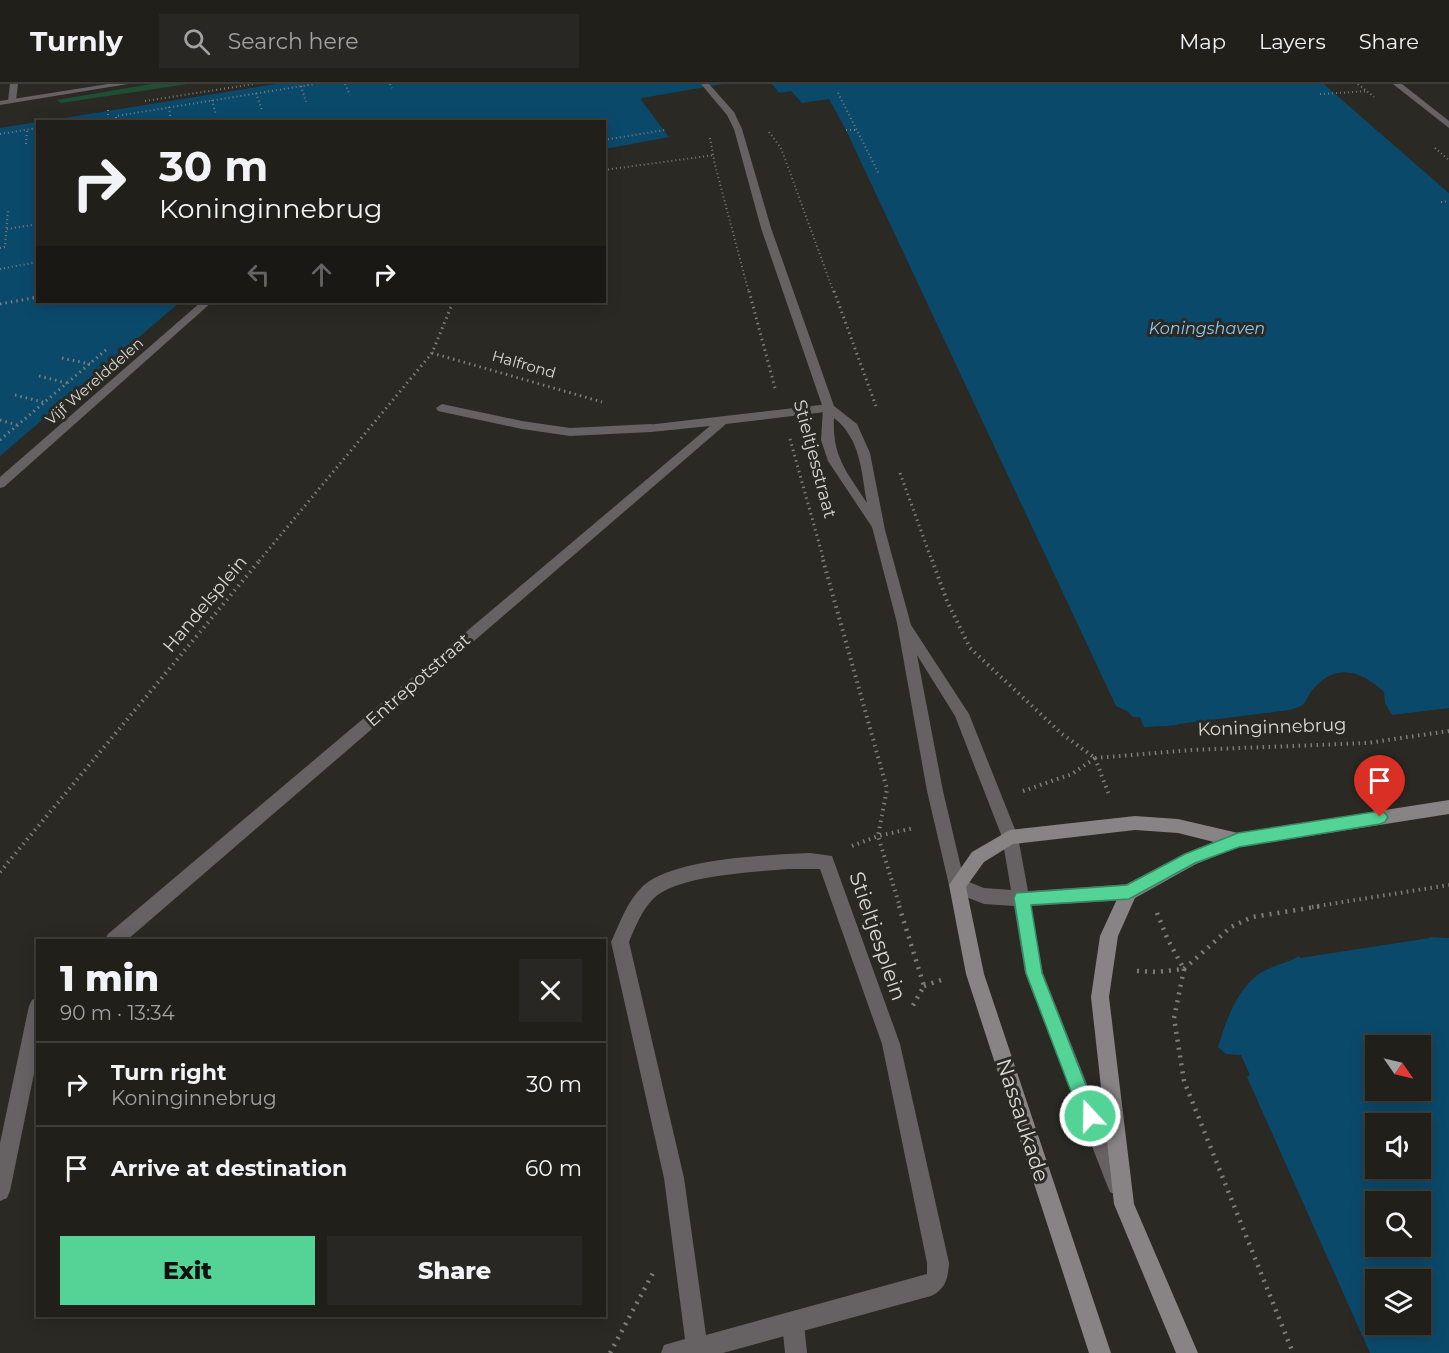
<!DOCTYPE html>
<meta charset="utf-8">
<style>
body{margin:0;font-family:Montserrat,sans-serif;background:#282723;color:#f1f3f6;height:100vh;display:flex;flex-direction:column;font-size:22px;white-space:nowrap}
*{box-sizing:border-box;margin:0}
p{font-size:20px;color:#a2a2a2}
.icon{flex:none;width:33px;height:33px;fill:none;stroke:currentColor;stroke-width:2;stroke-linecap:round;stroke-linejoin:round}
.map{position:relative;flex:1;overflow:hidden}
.sheet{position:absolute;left:36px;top:855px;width:570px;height:378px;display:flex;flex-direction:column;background:#201f1a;border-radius:0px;box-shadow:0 3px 15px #0003,0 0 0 2px #3d3d39}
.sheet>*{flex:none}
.hud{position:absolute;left:36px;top:36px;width:570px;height:183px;border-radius:0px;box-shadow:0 3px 15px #0003,0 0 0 2px #3d3d39;background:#201f1a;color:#f1f3f6;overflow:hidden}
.needle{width:39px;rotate:124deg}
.controls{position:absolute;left:1365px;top:951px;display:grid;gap:12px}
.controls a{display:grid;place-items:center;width:66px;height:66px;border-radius:0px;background:#201f1a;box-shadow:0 3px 15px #0003,0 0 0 2px #3d3d39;font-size:30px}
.pin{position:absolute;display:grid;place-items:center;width:51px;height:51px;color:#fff;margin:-62px -26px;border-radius:50% 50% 50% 0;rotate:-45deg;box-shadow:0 0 6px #0007}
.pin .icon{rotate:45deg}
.me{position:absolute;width:66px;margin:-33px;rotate:339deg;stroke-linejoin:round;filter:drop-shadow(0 0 4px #0008)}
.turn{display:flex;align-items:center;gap:21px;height:126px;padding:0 24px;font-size:27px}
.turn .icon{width:78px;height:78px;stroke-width:2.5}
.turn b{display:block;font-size:42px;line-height:51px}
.lanes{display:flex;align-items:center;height:57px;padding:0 24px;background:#0003;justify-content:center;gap:30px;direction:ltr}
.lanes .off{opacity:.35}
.round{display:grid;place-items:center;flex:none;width:63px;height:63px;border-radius:0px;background:#282723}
.headline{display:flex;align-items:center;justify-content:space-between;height:102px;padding:0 24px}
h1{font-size:36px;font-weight:800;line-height:45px}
.primary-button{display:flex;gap:12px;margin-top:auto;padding:12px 24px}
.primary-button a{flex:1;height:69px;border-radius:0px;background:#53d396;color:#111;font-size:24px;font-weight:800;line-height:69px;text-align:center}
.primary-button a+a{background:#282723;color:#f1f3f6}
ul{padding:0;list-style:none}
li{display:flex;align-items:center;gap:18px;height:84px;padding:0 24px;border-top:2px solid #3d3d39}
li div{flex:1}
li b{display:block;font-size:22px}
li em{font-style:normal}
header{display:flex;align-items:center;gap:36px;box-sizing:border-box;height:84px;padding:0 30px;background:#201f1a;border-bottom:2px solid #3d3d39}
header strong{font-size:28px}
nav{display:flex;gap:33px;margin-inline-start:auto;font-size:21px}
.search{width:420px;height:54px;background:#282723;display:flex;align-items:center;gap:15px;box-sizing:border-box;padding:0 21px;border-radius:0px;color:#a2a2a2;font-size:22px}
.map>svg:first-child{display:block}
</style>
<header>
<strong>Turnly</strong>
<div class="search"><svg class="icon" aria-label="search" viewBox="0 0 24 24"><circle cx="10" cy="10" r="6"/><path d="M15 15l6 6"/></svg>Search here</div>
<nav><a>Map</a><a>Layers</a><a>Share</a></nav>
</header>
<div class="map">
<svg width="1449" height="1269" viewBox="0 0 1449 1269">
<rect width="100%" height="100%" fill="#2a2923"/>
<polygon fill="#1e4f35" points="151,0 188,0 61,19 57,16"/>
<g fill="#0b496b" fill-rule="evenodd">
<polygon points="276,0 723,0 642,14 641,16 669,53 605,65 604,38 39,38"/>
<path d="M772,0h552l125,109v604l-60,-87 -4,-7 -1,-11c-21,-20 -46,-30 -69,-5 -12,12 -4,18 -26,23l138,227 22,1v415h-79l-123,-276 3,-2 -9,-20 -15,-1 -8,-7c8,-26 19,-60 44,-75 11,-7 28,-9 38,-17l-119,-230 -37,2 -4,-10h-7l-6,-6 -11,-5 -270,-576 -17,-31 -27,4 -11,-12 -12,2zM1376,962h44v44h-44zM1376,1040h44v44h-44zM1376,1118h44v44h-44zM1376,1196h44v44h-44z"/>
<polygon points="37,38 38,218 180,218 0,372 0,44"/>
</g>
<g fill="#2a2923">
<polygon points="1324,0 1329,0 1449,105 1449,109"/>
<polygon points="1449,624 1449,714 1392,631"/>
<polygon points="1289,626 1430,854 1300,874 1178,640"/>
</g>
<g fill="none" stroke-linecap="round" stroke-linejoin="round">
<g stroke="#7e7d78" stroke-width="2" stroke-dasharray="1 3" stroke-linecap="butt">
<polyline points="345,0 350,11"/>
<polyline points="390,0 392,4"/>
<polyline points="1358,0 1374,13"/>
<polyline points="301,2 306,18"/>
<polyline points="256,9 262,26"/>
<polyline points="838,9 879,90"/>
<polyline points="1320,10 1367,7"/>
<polyline points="212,16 216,31"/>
<polyline points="145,17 254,0"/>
<polyline points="169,23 171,38"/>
<polyline points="108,26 108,38"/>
<polyline points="80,38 97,35 97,38"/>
<polyline points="116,38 116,32 315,0"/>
<polyline points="846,46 857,46"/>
<polyline points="769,48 781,64 834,209"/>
<polyline points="0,50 38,44"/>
<polyline points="710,54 715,81 749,209"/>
<polyline points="604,56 665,46"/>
<polyline points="26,60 27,46"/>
<polyline points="1435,64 1449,76"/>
<polyline points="604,86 715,71"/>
<polyline points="1441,118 1449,117"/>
<polyline points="7,145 38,140"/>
<polyline points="0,164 5,163 8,126"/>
<polyline points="0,185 38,178"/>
</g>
<g stroke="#7e7d78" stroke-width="3" stroke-dasharray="1.5 4" stroke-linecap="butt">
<polyline points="749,207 775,304"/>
<polyline points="834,207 877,325"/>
<polyline points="453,218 432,269 602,318"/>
<polyline points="0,220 38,213"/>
<polyline points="62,274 90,280"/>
<polyline points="39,292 67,299"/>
<polyline points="15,311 43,318"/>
<polyline points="0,336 17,341"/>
<polyline points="790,355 824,477"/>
<polyline points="0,356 107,265"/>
<polyline points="900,389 932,477"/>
<polyline points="259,477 432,269"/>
</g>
<g stroke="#7e7d78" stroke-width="4" stroke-dasharray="1.5 4.5" stroke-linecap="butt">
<polyline points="823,476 887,705 878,752 900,823"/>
<polyline points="932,476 947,517 970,564 1062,650 1095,674"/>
<polyline points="1095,674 1191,666 1367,659 1449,647"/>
<polyline points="1095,674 1109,711"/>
<polyline points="1023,707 1072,690 1095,674"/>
<polyline points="852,762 878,752 914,744"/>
<polyline points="0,788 260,476"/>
<polyline points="1312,823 1449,801"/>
</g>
<g stroke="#7e7d78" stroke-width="4.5" stroke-dasharray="2 6" stroke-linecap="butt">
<polyline points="899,822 924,902 912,923"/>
<polyline points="1157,829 1168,856 1184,885"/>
<polyline points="1184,885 1174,934 1184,997 1293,1269"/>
<polyline points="1184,885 1231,843 1252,833 1322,822"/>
<polyline points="1137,887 1156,888 1184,885"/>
<polyline points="924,902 944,895"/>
<polyline points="610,1269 653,1189"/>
</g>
<g fill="#666263" fill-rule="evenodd">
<polygon points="442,320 522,337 570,344 651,340 657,344 651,348 570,352 522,345 438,327 436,324"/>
<polygon points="793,1228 801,1231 804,1239 807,1269 785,1269 782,1239 785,1231"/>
</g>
<g fill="#666263" fill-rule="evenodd">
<polygon points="10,0 18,0 16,17 12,19 8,17"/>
<polygon points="201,218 212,218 4,403 0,404 0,393"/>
</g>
<g fill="#666263" fill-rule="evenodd">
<polygon points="108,0 128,0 0,21 0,17"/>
<polygon points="1393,0 1402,0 1449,37 1449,44"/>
<polygon points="829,320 833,321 833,327 726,340 127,856 105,856 108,850 710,342 651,348 647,347 647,341"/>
<path d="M810,769l22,3 68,188 49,219c-1,15 -3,26 -18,33l-208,57h-62l3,-8 21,-6 -21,-161 -53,-236c9,-19 16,-41 32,-56 31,-28 125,-31 167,-33zM788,785h32l62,175 45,219v11l-221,61 -22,-157 -55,-236c6,-15 13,-32 25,-44 24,-23 101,-26 134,-29z"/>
<polygon points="38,913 38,970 10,1107 7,1114 0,1117 0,1059 29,922 32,916"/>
</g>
<path fill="#666263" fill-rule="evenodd" d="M701,0h8l25,28 8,17 29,99 63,178 23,18 13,29 15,77 26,95 58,89 49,123 10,54 101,-7 6,2 2,6 -2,6 -6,2 -98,6 12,67 84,212 -3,7 -7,3 -7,-3 -3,-7 -82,-212 -11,-67 -30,-2 -33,-13 -2,-6 -22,-94 -30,-168 -25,-96 -44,-66 -7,-21 2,-32 -62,-180 -27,-99 -7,-14zM834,334c27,21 27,53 33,85 -20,-31 -35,-46 -33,-85zM917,571l38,61 47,121 9,53 -27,-2 -20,-8 -21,-89z"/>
<polygon fill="#888384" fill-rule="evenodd" points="1449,716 1449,730 1239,763 1196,780 1135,814 1118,852 1109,913 1134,1120 1198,1269 1176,1269 1114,1120 1091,913 1100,852 1123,802 1184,770 1214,758 1178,749 1135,746 1013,760 984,778 966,803 984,890 1111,1269 1089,1269 966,890 949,801 972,768 1010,746 1135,732 1178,735 1238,749"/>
</g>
<polygon fill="#53d396" stroke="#368962" stroke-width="1.5" points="1380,727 1385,729 1388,733 1385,738 1380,740 1239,763 1195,779 1129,815 1031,821 1042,889 1098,1032 1096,1039 1090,1041 1083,1039 1026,889 1014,814 1016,809 1127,801 1185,770 1238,749"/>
<g text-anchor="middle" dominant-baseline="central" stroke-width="6" stroke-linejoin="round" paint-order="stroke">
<g font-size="15" fill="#d9d9d5" stroke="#2a2923">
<text transform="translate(524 280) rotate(16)">Halfrond</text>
<text transform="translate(94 297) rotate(-41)">Vijf Werelddelen</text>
</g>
<g font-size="16" font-style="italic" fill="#8bcbf5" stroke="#2a2923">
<text x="1207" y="244">Koningshaven</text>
</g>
<g font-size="18" fill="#d9d9d5" stroke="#2a2923">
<text transform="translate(815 375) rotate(75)">Stieltjesstraat</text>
<text transform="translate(205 520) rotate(-50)">Handelsplein</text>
<text transform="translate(418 596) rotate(-41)">Entrepotstraat</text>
<text transform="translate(1272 643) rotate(-2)">Koninginnebrug</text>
</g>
<g font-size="21" fill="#d9d9d5" stroke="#2a2923">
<text transform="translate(878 852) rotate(71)">Stieltjesplein</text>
<text transform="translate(1023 1036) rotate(72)">Nassaukade</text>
</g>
</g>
</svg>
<div class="controls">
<a><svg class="needle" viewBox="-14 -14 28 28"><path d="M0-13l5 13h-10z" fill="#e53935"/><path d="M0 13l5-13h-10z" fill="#a2a2a2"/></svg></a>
<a><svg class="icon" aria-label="sound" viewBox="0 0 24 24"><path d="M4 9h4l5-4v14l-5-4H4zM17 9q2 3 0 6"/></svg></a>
<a><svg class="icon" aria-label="search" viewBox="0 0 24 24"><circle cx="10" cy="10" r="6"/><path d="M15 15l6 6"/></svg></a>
<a><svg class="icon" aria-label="layers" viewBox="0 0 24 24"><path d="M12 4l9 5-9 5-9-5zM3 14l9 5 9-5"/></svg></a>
</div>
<div class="pin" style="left:1380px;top:733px;background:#d93025"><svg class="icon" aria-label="arrive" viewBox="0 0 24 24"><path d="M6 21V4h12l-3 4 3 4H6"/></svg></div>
<svg class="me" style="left:1090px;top:1032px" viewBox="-20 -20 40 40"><circle r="17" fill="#53d396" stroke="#fff" stroke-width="3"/><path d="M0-11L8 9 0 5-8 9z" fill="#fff"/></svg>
<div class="hud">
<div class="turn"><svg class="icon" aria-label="right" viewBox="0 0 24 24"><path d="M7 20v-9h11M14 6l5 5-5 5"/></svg><div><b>30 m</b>Koninginnebrug</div></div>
<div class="lanes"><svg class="icon off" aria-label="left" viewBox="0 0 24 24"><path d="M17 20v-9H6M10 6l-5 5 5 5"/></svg><svg class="icon off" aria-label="ahead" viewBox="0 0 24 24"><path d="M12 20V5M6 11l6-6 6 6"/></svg><svg class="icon" aria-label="right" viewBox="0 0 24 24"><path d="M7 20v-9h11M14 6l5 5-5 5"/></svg></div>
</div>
<section class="sheet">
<div class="headline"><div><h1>1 min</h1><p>90 m · 13:34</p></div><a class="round"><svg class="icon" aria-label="close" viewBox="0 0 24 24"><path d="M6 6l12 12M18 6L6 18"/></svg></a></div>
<ul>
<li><svg class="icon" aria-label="right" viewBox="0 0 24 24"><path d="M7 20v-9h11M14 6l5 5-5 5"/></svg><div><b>Turn right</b><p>Koninginnebrug</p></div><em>30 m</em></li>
<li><svg class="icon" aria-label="arrive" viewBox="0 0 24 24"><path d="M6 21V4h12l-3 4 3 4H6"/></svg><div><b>Arrive at destination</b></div><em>60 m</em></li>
</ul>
<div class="primary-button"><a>Exit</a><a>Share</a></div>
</section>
</div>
